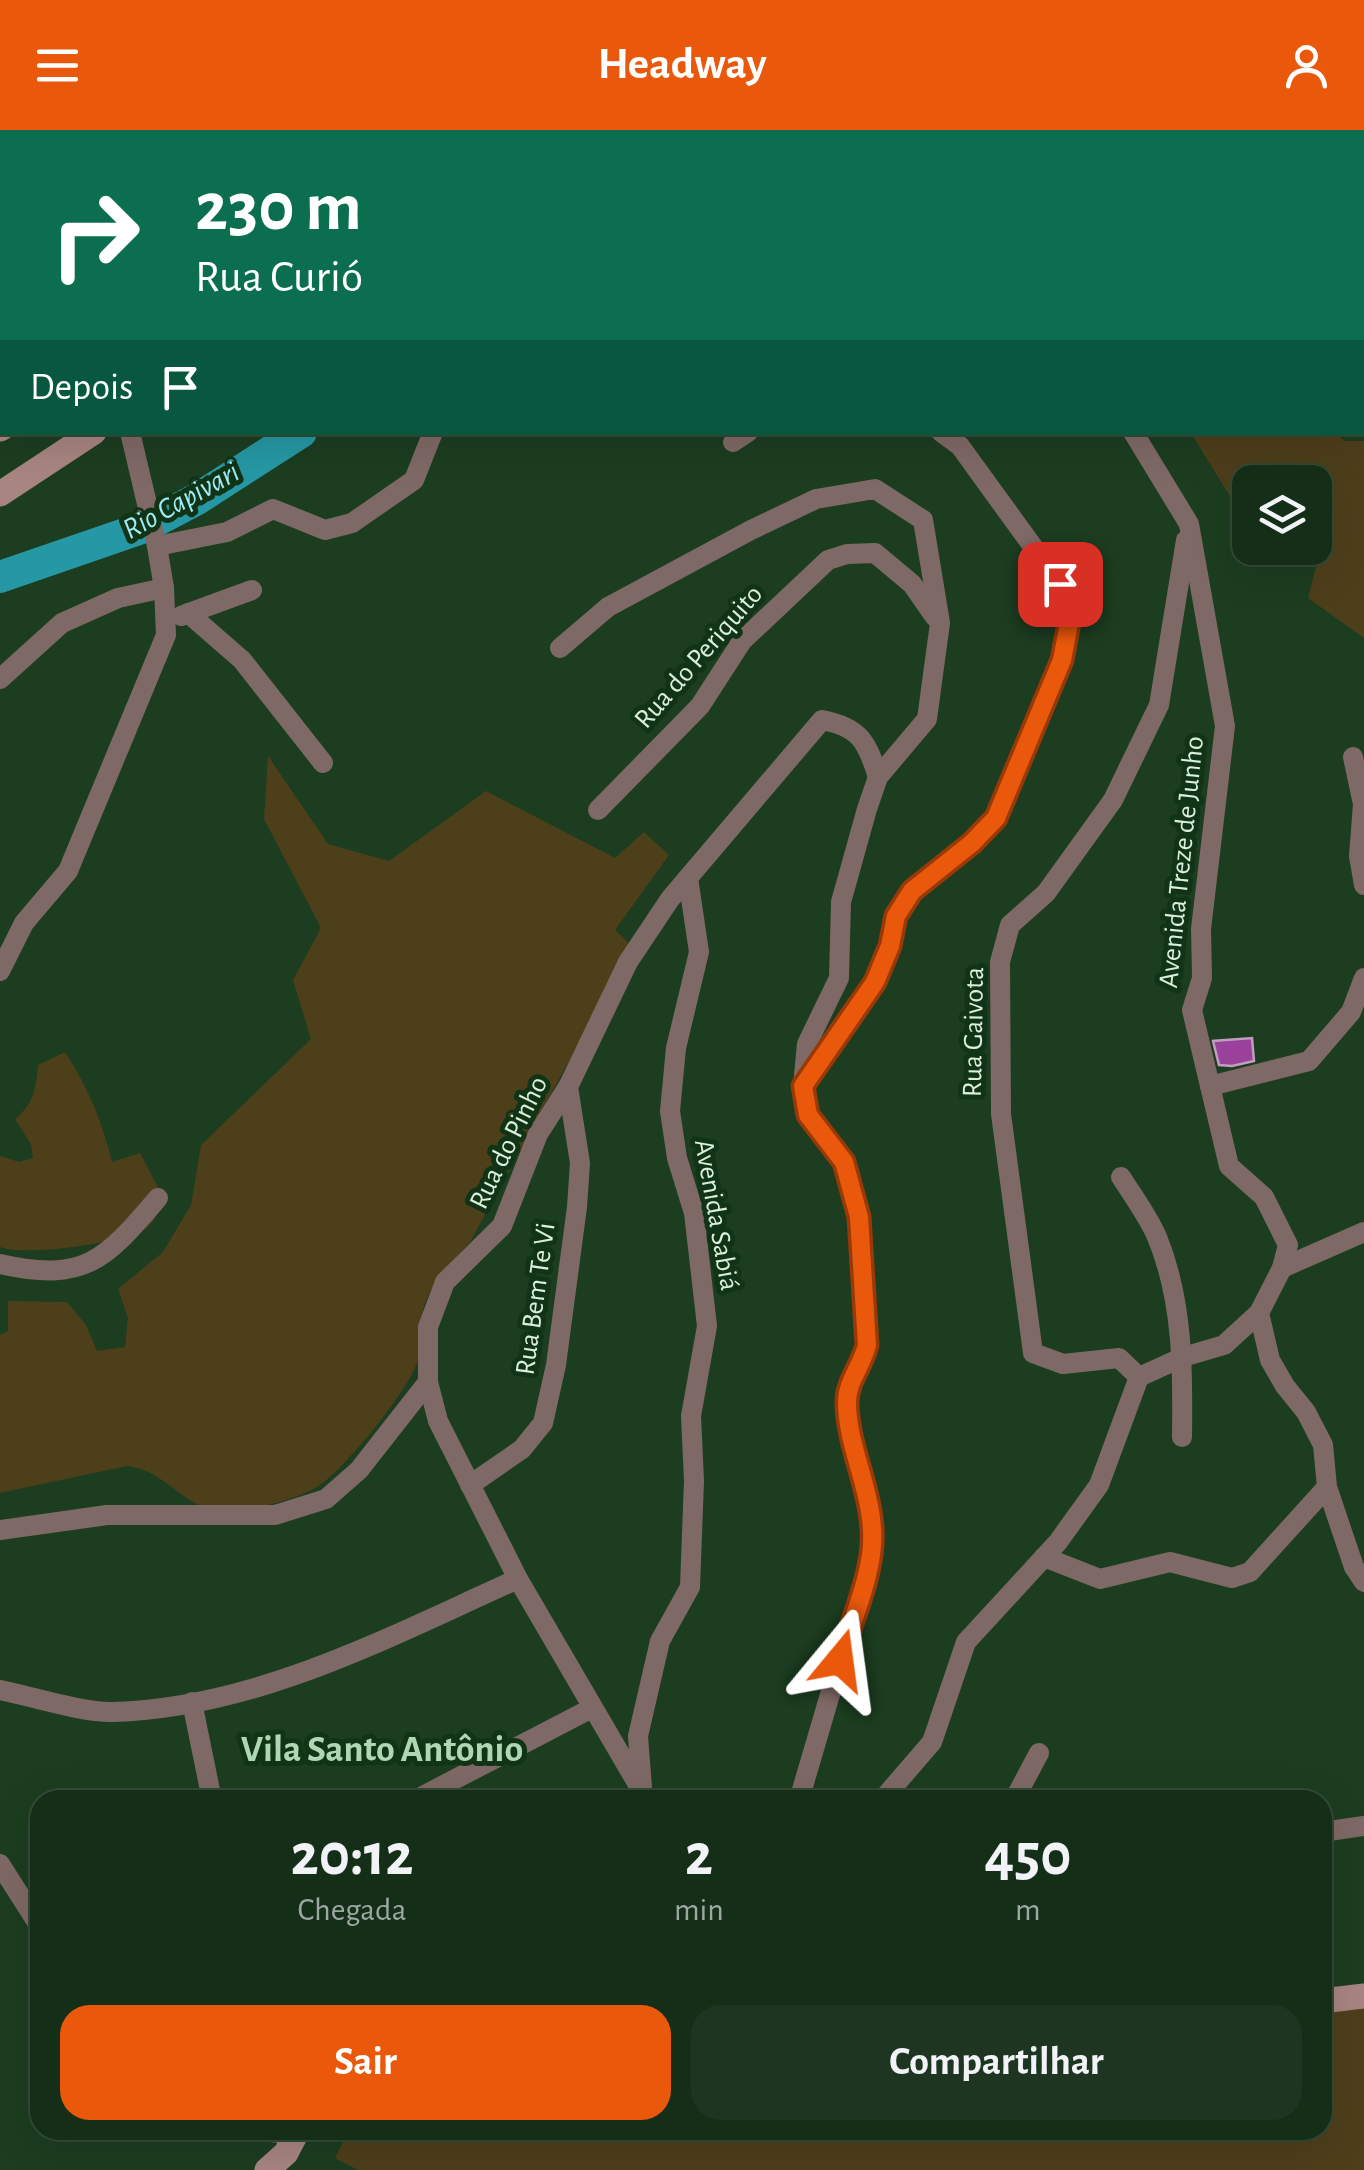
<!DOCTYPE html>
<html lang="pt">
<meta charset="utf-8">
<style>
body{margin:0;font-family:"Alegreya Sans",sans-serif;background:#1e3621;color:#f1f3f6;height:100vh;display:flex;flex-direction:column;font-size:38px;white-space:nowrap}
*{box-sizing:border-box;margin:0}
p{font-size:32px;color:#9da8a2}
.icon{flex:none;width:55px;height:55px;fill:none;stroke:currentColor;stroke-width:2;stroke-linecap:round;stroke-linejoin:round}
.map{position:relative;flex:1;overflow:hidden}
.side{position:absolute;left:30px;top:1660px;width:1302px;height:350px;display:flex;flex-direction:column;background:#152e18;border-radius:30px;box-shadow:0 10px 40px #0002,0 0 0 2px #344a37}
.side>*{flex:none}
.guide{position:absolute;left:0px;top:0px;width:1365px;height:305px;box-shadow:0 10px 40px #0002,0 0 0 2px #344a37;background:#0b6e4f;color:#fff;overflow:hidden}
.fabs{position:absolute;left:1232px;top:335px;display:grid;gap:20px}
.fabs a{display:grid;place-items:center;width:100px;height:100px;border-radius:20px;background:#152e18;box-shadow:0 10px 40px #0002,0 0 0 2px #344a37;font-size:50px}
.pin{position:absolute;display:grid;place-items:center;width:85px;height:85px;color:#fff;margin:-42px;border-radius:20px;box-shadow:0 5px 15px #0006}
.me{position:absolute;width:110px;margin:-55px;rotate:16deg;stroke-linejoin:round;filter:drop-shadow(0 0 8px #0008)}
.turn{display:flex;align-items:center;gap:35px;height:210px;padding:0 30px;font-size:45px}
.turn .icon{width:130px;height:130px;stroke-width:2.5}
.turn b{display:block;font-size:70px;line-height:85px}
.then{display:flex;align-items:center;height:95px;padding:0 30px;background:#0003;gap:20px;font-size:38px}
.eta{display:flex;justify-content:space-evenly;align-items:center;height:170px;text-align:center}
.eta b{font-size:60px;font-weight:700;line-height:70px}
.button{display:flex;gap:20px;margin-top:auto;padding:20px 30px}
.button a{flex:1;height:115px;border-radius:30px;background:#ea580c;color:#fff;font-size:40px;font-weight:700;line-height:115px;text-align:center}
.button a+a{background:#1e3621;color:#f1f3f6}
header{display:flex;justify-content:space-between;align-items:center;height:130px;padding:0 30px;background:#ea580c;color:#fff;font-size:45px;font-weight:700}
.map>svg:first-child{display:block}
</style>
<header><svg class="icon" aria-label="menu" viewBox="0 0 24 24"><path d="M4 6h16M4 12h16M4 18h16"/></svg>Headway<svg class="icon" aria-label="person" viewBox="0 0 24 24"><circle cx="12" cy="8" r="4"/><path d="M4 21q1-7 8-7t8 7"/></svg></header>
<div class="map">
<svg width="1364" height="2040" viewBox="0 0 1364 2040">
<rect width="100%" height="100%" fill="#1c3d20"/>
<g fill="#4e3f1b">
<polygon points="1191,303 1337,303 1344,311 1364,311 1364,508 1308,468 1326,397 1315,385 1315,352 1250,352 1250,378 1239,381"/>
<path d="M268,626l60,88 61,17 97,-70 129,67 29,-26 25,23 -54,75 17,16 -162,296c-18,20 -40,41 -47,68 -5,17 0,37 -6,53 -12,32 -67,98 -93,119 -24,19 -87,33 -117,26 -26,-7 -47,-39 -80,-42l-127,27v-158l8,-4v-30l59,1 19,23 11,26 28,-4 3,-29 -10,-29 45,-37 28,-47 10,-60 110,-106 -18,-59 28,-52 -57,-109z"/>
<path d="M65,922c23,35 37,69 47,110l28,-9 21,40v15c-5,9 -10,19 -20,23 -26,12 -116,26 -141,16v-91l19,6 14,-4 -2,-14 -16,-25c19,-16 21,-30 23,-54z"/>
<polygon points="1364,1877 1364,2040 358,2040 335,2028 349,2000 1322,2000 1323,1880"/>
</g>
<g fill="none" stroke-linecap="round" stroke-linejoin="round">
<polyline stroke="#2698a5" stroke-width="32" points="0,447 142,398 197,369 301,302"/>
</g>
<polygon fill="#99419b" stroke="#c19dc0" stroke-width="2.5" points="1252,908 1254,931 1232,936 1219,935 1213,911"/>
<g fill="none" stroke-linecap="round" stroke-linejoin="round">
<g stroke="#7f6966" stroke-width="20">
<polyline points="1058,0 1062,2"/>
<polyline points="798,2 799,0"/>
<polyline points="1288,2 1290,0"/>
<polyline points="0,15 2,18"/>
<polyline points="1362,53 1364,52"/>
<polyline points="1362,270 1364,270"/>
<polyline points="1133,302 1189,394 1225,596 1201,799 1202,848 1192,880 1229,1036 1264,1067 1288,1115 1282,1138 1259,1183 1224,1215 1183,1227 1139,1247"/>
<polyline points="733,312 748,302"/>
<polyline points="157,416 227,402 273,379 325,400 352,393 414,350 433,302"/>
<polyline points="188,483 242,530 323,633"/>
<polyline points="181,486 252,460"/>
<polyline points="560,518 608,477 751,400 816,369 875,359 923,390 940,493 927,589 878,647 867,679 841,772 839,848 807,914 803,956 808,985 844,1032 859,1087 867,1215 862,1234 849,1252 846,1275 870,1380 871,1425 799,1670"/>
<polyline points="0,549 62,493 118,468 164,458"/>
<polyline points="1353,627 1363,674 1359,726 1364,755"/>
<polyline points="598,680 700,576 742,511 828,430 847,424 875,423 912,454 935,487"/>
<polyline points="0,841 24,793 68,741 166,505 164,458 157,416 130,302"/>
<polyline points="804,954 875,852 890,816 896,786 912,761 972,713 995,688 1062,530 1069,488 1060,454 960,316 941,302"/>
<polyline points="1210,956 1309,931 1351,882 1364,848"/>
<path d="M1121,1047c12,19 27,39 36,60 26,63 26,133 25,200"/>
<path d="M0,1134c85,19 105,-4 158,-66"/>
<polyline points="1282,1138 1364,1102"/>
<polyline points="1259,1183 1270,1230 1285,1256 1306,1282 1323,1315 1327,1357 1354,1437 1364,1452"/>
<polyline points="1139,1247 1119,1228 1063,1234 1033,1223 1001,984 1000,832 1010,795 1046,763 1113,670 1159,575 1186,410"/>
<polyline points="470,1355 522,1319 543,1293 556,1235 577,1077 580,1033 568,957"/>
<polyline points="0,1400 107,1385 275,1385 326,1369 359,1340 428,1252"/>
<polyline points="1044,1427 1100,1449 1170,1432 1232,1448 1250,1442 1327,1357"/>
<path d="M0,1560c31,6 83,23 113,22 144,-4 277,-76 405,-133"/>
<polyline points="192,1572 212,1670"/>
<polyline points="642,1657 638,1606 660,1511 690,1457 694,1351 691,1286 707,1196 694,1083 677,1028 670,981 676,918 699,822 688,748"/>
<polyline points="415,1670 592,1578"/>
<path d="M647,1670l-129,-221 -80,-158 -10,-39v-55l17,-45 57,-56 36,-92 30,-47 60,-125 42,-63 152,-179c38,7 45,22 56,57"/>
<polyline points="882,1670 932,1612 966,1512 1058,1412 1099,1355 1139,1247"/>
<polyline points="1014,1670 1039,1623"/>
<polyline points="1322,1702 1364,1696"/>
<polyline points="0,1734 40,1797"/>
<polyline points="254,2000 295,2005"/>
</g>
<g stroke="#a88581" stroke-width="25">
<polyline points="470,2 474,0"/>
<polyline points="573,2 577,0"/>
<polyline points="0,299 2,298"/>
<polyline points="0,364 94,302"/>
<polyline points="1322,1871 1364,1866"/>
<polyline points="267,2040 286,2023 298,2000"/>
</g>
</g>
<g fill="none" stroke-linecap="round" stroke-linejoin="round">
<defs>
<path id="route" d="M840,1530c10,-34 26,-70 31,-105 8,-54 -24,-103 -24,-153 0,-21 15,-36 20,-57l-8,-128 -15,-55 -36,-47 -5,-29 72,-104 15,-36 6,-30 16,-25 60,-48 24,-25 66,-158 8,-42 -10,-34"/>
</defs>
<use href="#route" stroke="#983908" stroke-width="25"/>
<use href="#route" stroke="#ea580c" stroke-width="18"/>
</g>
<g text-anchor="middle" dominant-baseline="central" stroke-width="10" stroke-linejoin="round" paint-order="stroke">
<g font-size="28" fill="#dcefdd" stroke="#113316">
<text transform="translate(699 527) rotate(-49)">Rua do Periquito</text>
<text transform="translate(1182 732) rotate(-84)">Avenida Treze de Junho</text>
<text transform="translate(974 902) rotate(-89)">Rua Gaivota</text>
<text transform="translate(509 1013) rotate(-64)">Rua do Pinho</text>
<text transform="translate(716 1085) rotate(80)">Avenida Sabiá</text>
<text transform="translate(536 1169) rotate(-82)">Rua Bem Te Vi</text>
</g>
<g font-size="30" font-style="italic" fill="#9eecf6" stroke="#113316">
<text transform="translate(181 371) rotate(-29)">Rio Capivari</text>
</g>
<g font-size="38" font-weight="bold" fill="#b0d7b3" stroke="#113316">
<text x="382" y="1620">Vila Santo Antônio</text>
</g>
</g>
</svg>
<div class="fabs">
<a><svg class="icon" aria-label="layers" viewBox="0 0 24 24"><path d="M12 4l9 5-9 5-9-5zM3 14l9 5 9-5"/></svg></a>
</div>
<div class="pin" style="left:1060px;top:454px;background:#d93025"><svg class="icon" aria-label="arrive" viewBox="0 0 24 24"><path d="M6 21V4h12l-3 4 3 4H6"/></svg></div>
<svg class="me" style="left:840px;top:1530px" viewBox="-20 -20 40 40"><path d="M0-17L14 15 0 8-14 15z" fill="#ea580c" stroke="#fff" stroke-width="4"/></svg>
<div class="guide">
<div class="turn"><svg class="icon" aria-label="right" viewBox="0 0 24 24"><path d="M7 20v-9h11M14 6l5 5-5 5"/></svg><div><b>230 m</b>Rua Curió</div></div>
<div class="then">Depois<svg class="icon" aria-label="arrive" viewBox="0 0 24 24"><path d="M6 21V4h12l-3 4 3 4H6"/></svg></div>
</div>
<section class="side">
<div class="eta">
<div><b>20:12</b><p>Chegada</p></div>
<div><b>2</b><p>min</p></div>
<div><b>450</b><p>m</p></div>
</div>
<div class="button"><a>Sair</a><a>Compartilhar</a></div>
</section>
</div>
